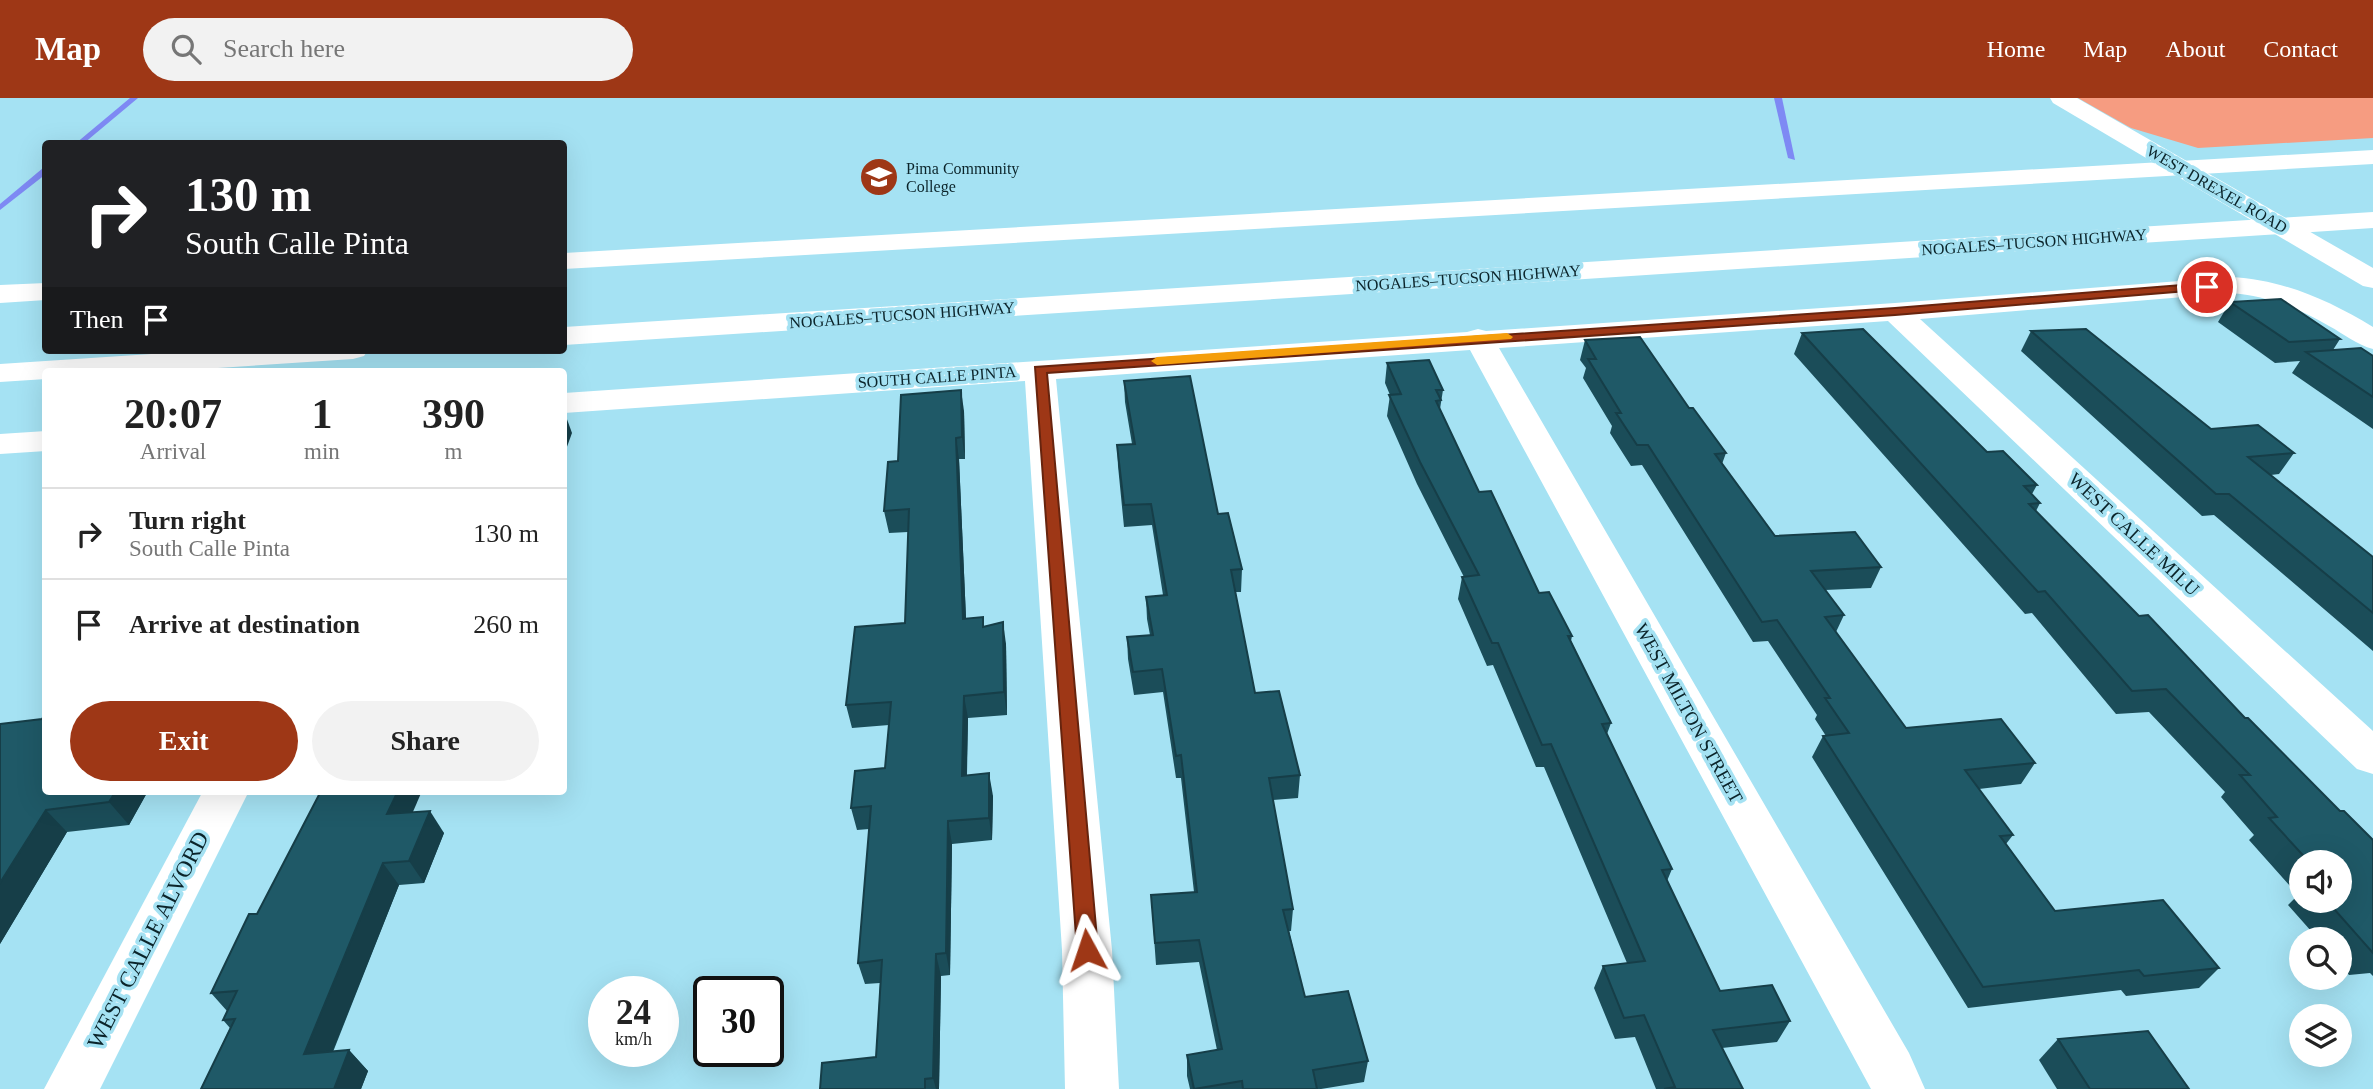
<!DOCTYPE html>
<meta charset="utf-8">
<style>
body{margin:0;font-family:Georgia,serif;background:#f2f2f2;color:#222;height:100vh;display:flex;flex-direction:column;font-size:26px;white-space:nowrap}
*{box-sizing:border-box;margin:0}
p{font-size:23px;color:#767676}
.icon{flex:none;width:38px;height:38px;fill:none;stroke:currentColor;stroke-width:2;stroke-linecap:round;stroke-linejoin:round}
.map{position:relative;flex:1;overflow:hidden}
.sheet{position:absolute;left:42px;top:270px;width:525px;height:427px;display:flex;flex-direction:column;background:#fff;border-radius:7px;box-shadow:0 7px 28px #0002}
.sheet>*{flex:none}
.guide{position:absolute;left:42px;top:42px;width:525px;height:214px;border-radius:7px;box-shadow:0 7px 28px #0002;background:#202124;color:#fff;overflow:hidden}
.controls{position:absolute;left:2289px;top:752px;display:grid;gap:14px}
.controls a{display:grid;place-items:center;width:63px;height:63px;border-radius:50%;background:#fff;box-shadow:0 7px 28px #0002;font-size:35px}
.speed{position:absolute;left:588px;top:878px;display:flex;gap:14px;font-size:35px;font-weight:700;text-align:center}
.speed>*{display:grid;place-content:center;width:91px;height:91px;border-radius:50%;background:#fff;box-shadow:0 7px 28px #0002;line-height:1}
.speed small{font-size:18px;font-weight:400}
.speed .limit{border:4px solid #111;border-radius:10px;background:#fff;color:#111}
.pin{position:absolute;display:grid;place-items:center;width:60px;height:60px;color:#fff;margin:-30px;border:4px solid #fff;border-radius:50%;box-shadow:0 2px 7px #0007}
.me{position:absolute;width:77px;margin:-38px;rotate:355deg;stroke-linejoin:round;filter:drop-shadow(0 0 5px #0008)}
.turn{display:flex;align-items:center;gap:24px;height:147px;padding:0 28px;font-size:32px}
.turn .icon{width:91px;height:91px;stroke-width:2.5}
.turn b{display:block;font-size:49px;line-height:60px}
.then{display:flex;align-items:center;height:66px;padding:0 28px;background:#0003;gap:14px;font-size:26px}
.eta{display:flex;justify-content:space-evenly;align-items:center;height:119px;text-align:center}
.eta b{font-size:42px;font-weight:600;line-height:49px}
.primary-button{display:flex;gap:14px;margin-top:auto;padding:14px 28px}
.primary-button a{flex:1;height:80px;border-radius:42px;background:#9e3716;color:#fff;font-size:28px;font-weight:600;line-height:80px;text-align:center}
.primary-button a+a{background:#f2f2f2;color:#222}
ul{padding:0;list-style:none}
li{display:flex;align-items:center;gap:21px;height:91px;padding:0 28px;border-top:2px solid #e0e0e0}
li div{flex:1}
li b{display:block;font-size:26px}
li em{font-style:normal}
header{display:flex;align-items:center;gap:42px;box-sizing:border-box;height:98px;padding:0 35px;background:#9e3716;color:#fff}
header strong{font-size:33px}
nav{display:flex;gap:38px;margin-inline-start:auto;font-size:24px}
.search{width:490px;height:63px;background:#f2f2f2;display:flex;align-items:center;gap:18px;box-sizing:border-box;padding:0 24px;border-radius:38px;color:#767676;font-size:26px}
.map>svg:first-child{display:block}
</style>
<header>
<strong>Map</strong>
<div class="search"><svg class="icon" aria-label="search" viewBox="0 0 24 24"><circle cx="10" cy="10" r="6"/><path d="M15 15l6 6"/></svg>Search here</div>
<nav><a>Home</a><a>Map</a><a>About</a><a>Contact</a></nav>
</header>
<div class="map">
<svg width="2373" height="991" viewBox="0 0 2373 991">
<rect width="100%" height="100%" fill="#a5e2f3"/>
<polygon fill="#f69c81" points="2078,0 2373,0 2373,40 2198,50 2131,30"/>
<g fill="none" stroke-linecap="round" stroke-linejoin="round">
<g fill="#7e89f4" fill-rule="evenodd">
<polygon points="130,0 138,0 83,46 75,46"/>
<polygon points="1774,0 1782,0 1795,62 1788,60"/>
<polygon points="43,70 46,70 46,76 0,112 0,106"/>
</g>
<g fill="#fff" fill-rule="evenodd">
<path d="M2231,179c53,3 97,23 142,50v22c-16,-4 -29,-15 -44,-23 -31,-18 -62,-30 -98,-33l-311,26 453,412v43l-16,-5 -469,-448 -389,27 410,705 16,36h-54l-401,-739 -414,29 56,571 7,139h-54l-3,-139 -37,-569 -461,32v-20l903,-61 11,-3 8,2 409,-28z"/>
<polygon points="46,333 46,353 0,356 0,336"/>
<polygon points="203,693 249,693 100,991 44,991"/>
</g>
<polygon fill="#fff" fill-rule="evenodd" points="2050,0 2077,0 2373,170 2373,190 2363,188 2053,5"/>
<g fill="#fff" fill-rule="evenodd">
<polygon points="2373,52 2373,66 564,171 564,155"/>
<polygon points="2373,114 2373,130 564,247 564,229"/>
<polygon points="46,185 46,202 0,205 0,187"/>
<polygon points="212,252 368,252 364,258 353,261 172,273 46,273 46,281 0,284 0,266"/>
</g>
</g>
<g fill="#1b4d59" fill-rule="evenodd">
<polygon points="2230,204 2340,241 2333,252 2373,258 2373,331 2292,275 2300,263 2275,265 2218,224"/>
<polygon points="2031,233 2211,331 2294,355 2279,376 2271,377 2373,459 2373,553 2214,417 2202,418 2021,253"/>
<path d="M1802,235l235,152 -5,9 8,9 -4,8 103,105 201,195 33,29v136l-3,-3 -21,2 -9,-11v-24h-21l-31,-35 10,-10 -49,-55 5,-5 -33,-38 4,-5 -76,-80 -33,2 -84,-101 -7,1 -231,-260zM2301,765h39v38h-39z"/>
<polygon points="1585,242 1689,310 1726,355 1722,366 1775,438 1881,469 1871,490 1825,492 1844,517 1836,534 1906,630 2035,665 2021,686 1979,691 2013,737 2006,746 2055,813 2219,870 2199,890 2126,898 2121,892 1968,910 1812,659 1823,638 1826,638 1815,621 1817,617 1768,543 1753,544 1642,367 1631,368 1610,335 1612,328 1583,280 1586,270 1580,262"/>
<polygon points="1387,265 1443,292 1440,311 1479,394 1539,495 1572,538 1571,543 1611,625 1607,636 1672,771 1667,783 1720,893 1790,923 1777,944 1722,950 1743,991 1656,991 1635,939 1615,941 1594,890 1603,868 1627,865 1544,669 1536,669 1493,567 1487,568 1458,501 1462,479 1464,479 1417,386 1387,318 1390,297 1385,285"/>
<polygon points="1124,283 1218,416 1242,471 1241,494 1235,494 1255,595 1300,677 1298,700 1273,702 1293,811 1291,833 1289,833 1305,899 1368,963 1364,984 1321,991 1190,991 1187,978 1187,957 1217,952 1199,864 1156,867 1151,797 1194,794 1181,680 1176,680 1163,594 1134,597 1128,561 1127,539 1150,537 1147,521 1146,499 1163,497 1152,427 1124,429 1118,368 1117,347 1132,346 1125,304"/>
<polygon points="964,313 965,361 959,361 966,520 984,528 1006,546 1007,617 968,620 967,677 993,698 992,742 952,746 950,877 941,878 939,991 820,991 876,959 880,885 865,886 858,865 869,731 857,732 851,710 885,670 889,627 852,630 846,607 905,525 908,434 889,435 884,413 898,363"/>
<polygon points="42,621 148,693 129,727 67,734 0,846"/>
<polygon points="412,714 444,735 424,785 399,787 333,954 349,952 368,973 361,991 201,991 230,930 223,922 227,913 211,895 257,816"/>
<polygon points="2058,941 2189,991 2057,991 2039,962"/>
</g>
<g fill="#163e48">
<polygon points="961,292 964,313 965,361 962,339"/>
<polygon points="564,313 572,335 564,357"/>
<polygon points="956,340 959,361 967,543 963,521"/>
<polygon points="1003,524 1006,546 1007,617 1004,594"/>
<polygon points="964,598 968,620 966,700 962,678"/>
<polygon points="989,675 993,698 992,742 989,720"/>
<polygon points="116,693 148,693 129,727 109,704"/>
<polygon points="398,693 422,693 402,739 387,716"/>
<polygon points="46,712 67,734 0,846 0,785"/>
<polygon points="430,713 444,735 424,785 409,763"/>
<polygon points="948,723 952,746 950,877 946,855"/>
<polygon points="383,765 399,787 323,977 304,956"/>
<polygon points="936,856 941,878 939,991 936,991 933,980"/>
<polygon points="349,952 368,973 361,991 334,991"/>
</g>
<g fill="#1f5967" stroke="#163e48" stroke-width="2">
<polygon points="2281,201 2340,241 2289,244 2230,204"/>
<polygon points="1863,231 1987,354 2003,353 2037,387 2024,388 2040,405 2029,406 2139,518 2148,517 2245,620 2248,620 2340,713 2344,713 2373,742 2373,855 2327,803 2340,803 2340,765 2310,765 2269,720 2277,719 2240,677 2250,677 2166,591 2132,593 2045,493 2038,494 1802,235"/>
<polygon points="2086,231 2211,331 2258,327 2294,355 2248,359 2373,459 2373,515 2229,396 2216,396 2031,233"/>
<polygon points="1640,239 1689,310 1693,310 1726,355 1715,356 1775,438 1855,434 1881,469 1811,473 1844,517 1825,519 1906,630 2001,621 2035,665 1965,672 2013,737 2000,738 2055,813 2163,802 2219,870 2144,878 2139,872 1983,889 1823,638 1849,635 1825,600 1830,600 1777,522 1762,524 1648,347 1637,347 1616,315 1621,315 1588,261 1596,261 1585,242"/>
<polygon points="2361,250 2373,258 2373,299 2306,254"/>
<polygon points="1429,262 1443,292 1436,292 1441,302 1436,303 1479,394 1491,393 1539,495 1549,494 1572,538 1568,538 1611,625 1602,626 1672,771 1662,772 1720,893 1772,887 1790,923 1713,932 1743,991 1664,991 1675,989 1644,917 1624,920 1603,868 1645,863 1551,646 1542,647 1498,545 1492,545 1462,479 1479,477 1420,364 1389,297 1401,296 1387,265"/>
<polygon points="1190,278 1218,416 1228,415 1242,471 1231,472 1255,595 1279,593 1300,677 1269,680 1293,811 1283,812 1305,899 1348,893 1368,963 1313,972 1317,991 1243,991 1242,983 1194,991 1187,957 1222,951 1199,842 1155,845 1151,797 1197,794 1181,657 1176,658 1162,571 1133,574 1127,539 1153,537 1146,499 1167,497 1151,406 1124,407 1117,347 1135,346 1124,283"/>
<polygon points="961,292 962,339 956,340 963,521 983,519 983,529 1003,524 1004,594 964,598 962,678 989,675 989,720 948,723 946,855 936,856 933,980 925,981 925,991 820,991 822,965 876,959 882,862 858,865 871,708 851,710 855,673 885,670 891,604 846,607 855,529 905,525 909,411 884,413 888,364 898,363 901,297"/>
<polygon points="46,615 46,693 116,693 109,704 46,712 0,785 0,626 42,621"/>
<polygon points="321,693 398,693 387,716 430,713 409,763 383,765 304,956 349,952 334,991 201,991 235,921 223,922 237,893 211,895 249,816 257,816"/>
<polygon points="2148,933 2189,991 2090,991 2058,941"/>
</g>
<polygon fill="#9e3716" stroke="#67240e" stroke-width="2" points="2207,185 2211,187 2211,191 1895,217 1047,275 1098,852 1095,859 1087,862 1080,859 1077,852 1035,269 1895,210"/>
<polygon fill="#f59e0b" points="1507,235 1513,239 1511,241 1157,267 1151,263 1157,259"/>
<defs>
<symbol id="university-disc" viewBox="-11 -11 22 22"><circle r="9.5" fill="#9e3716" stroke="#a5e2f3"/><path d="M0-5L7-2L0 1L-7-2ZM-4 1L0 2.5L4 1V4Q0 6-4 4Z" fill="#fff"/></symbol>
</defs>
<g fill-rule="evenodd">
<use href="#university-disc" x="857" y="57" width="44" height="44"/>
</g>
<g text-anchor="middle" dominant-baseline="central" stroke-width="7" stroke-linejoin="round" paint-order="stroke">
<g font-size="16" fill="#0b242a" stroke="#a5e2f3" text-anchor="start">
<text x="906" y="70">Pima Community<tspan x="906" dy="18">College</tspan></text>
</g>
<g font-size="16" fill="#0b242a" stroke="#a5e2f3">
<text transform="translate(2217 91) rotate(30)">WEST DREXEL ROAD</text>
<text transform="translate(2034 144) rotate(-4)">NOGALES–TUCSON HIGHWAY</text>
<text transform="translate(1468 180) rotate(-4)">NOGALES–TUCSON HIGHWAY</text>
<text transform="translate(902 217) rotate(-4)">NOGALES–TUCSON HIGHWAY</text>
<text transform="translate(937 279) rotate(-4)">SOUTH CALLE PINTA</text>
</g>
<g font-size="19" fill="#0b242a" stroke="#a5e2f3">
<text transform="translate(2134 436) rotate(43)">WEST CALLE MILU</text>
<text transform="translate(1689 615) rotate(61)">WEST MILTON STREET</text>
</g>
<g font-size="23" fill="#0b242a" stroke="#a5e2f3">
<text transform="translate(148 842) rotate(-63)">WEST CALLE ALVORD</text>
</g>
</g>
</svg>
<div class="controls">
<a><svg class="icon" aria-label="sound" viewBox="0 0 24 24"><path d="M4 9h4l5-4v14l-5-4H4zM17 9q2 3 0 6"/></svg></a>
<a><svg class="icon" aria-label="search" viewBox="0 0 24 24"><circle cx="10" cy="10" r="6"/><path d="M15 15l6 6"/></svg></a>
<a><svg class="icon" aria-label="layers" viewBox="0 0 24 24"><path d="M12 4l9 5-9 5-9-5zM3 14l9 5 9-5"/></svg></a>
</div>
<div class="speed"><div>24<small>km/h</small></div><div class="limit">30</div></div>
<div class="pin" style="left:2207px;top:189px;background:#d93025"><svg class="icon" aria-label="arrive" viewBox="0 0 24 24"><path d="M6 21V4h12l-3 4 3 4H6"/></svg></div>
<svg class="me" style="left:1087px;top:852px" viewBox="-20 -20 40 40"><path d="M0-17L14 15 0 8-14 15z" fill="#9e3716" stroke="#fff" stroke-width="4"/></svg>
<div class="guide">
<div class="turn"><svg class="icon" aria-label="right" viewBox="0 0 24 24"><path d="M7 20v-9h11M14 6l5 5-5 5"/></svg><div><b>130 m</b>South Calle Pinta</div></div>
<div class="then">Then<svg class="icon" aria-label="arrive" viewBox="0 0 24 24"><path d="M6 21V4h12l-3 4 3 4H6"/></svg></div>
</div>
<section class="sheet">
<div class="eta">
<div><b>20:07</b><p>Arrival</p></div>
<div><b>1</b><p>min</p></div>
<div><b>390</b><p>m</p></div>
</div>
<ul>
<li><svg class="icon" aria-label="right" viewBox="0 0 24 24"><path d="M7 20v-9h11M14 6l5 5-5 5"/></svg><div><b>Turn right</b><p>South Calle Pinta</p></div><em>130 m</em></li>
<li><svg class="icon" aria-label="arrive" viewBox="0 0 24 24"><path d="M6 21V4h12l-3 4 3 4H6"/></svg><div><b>Arrive at destination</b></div><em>260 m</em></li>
</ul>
<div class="primary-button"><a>Exit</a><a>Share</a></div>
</section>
</div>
